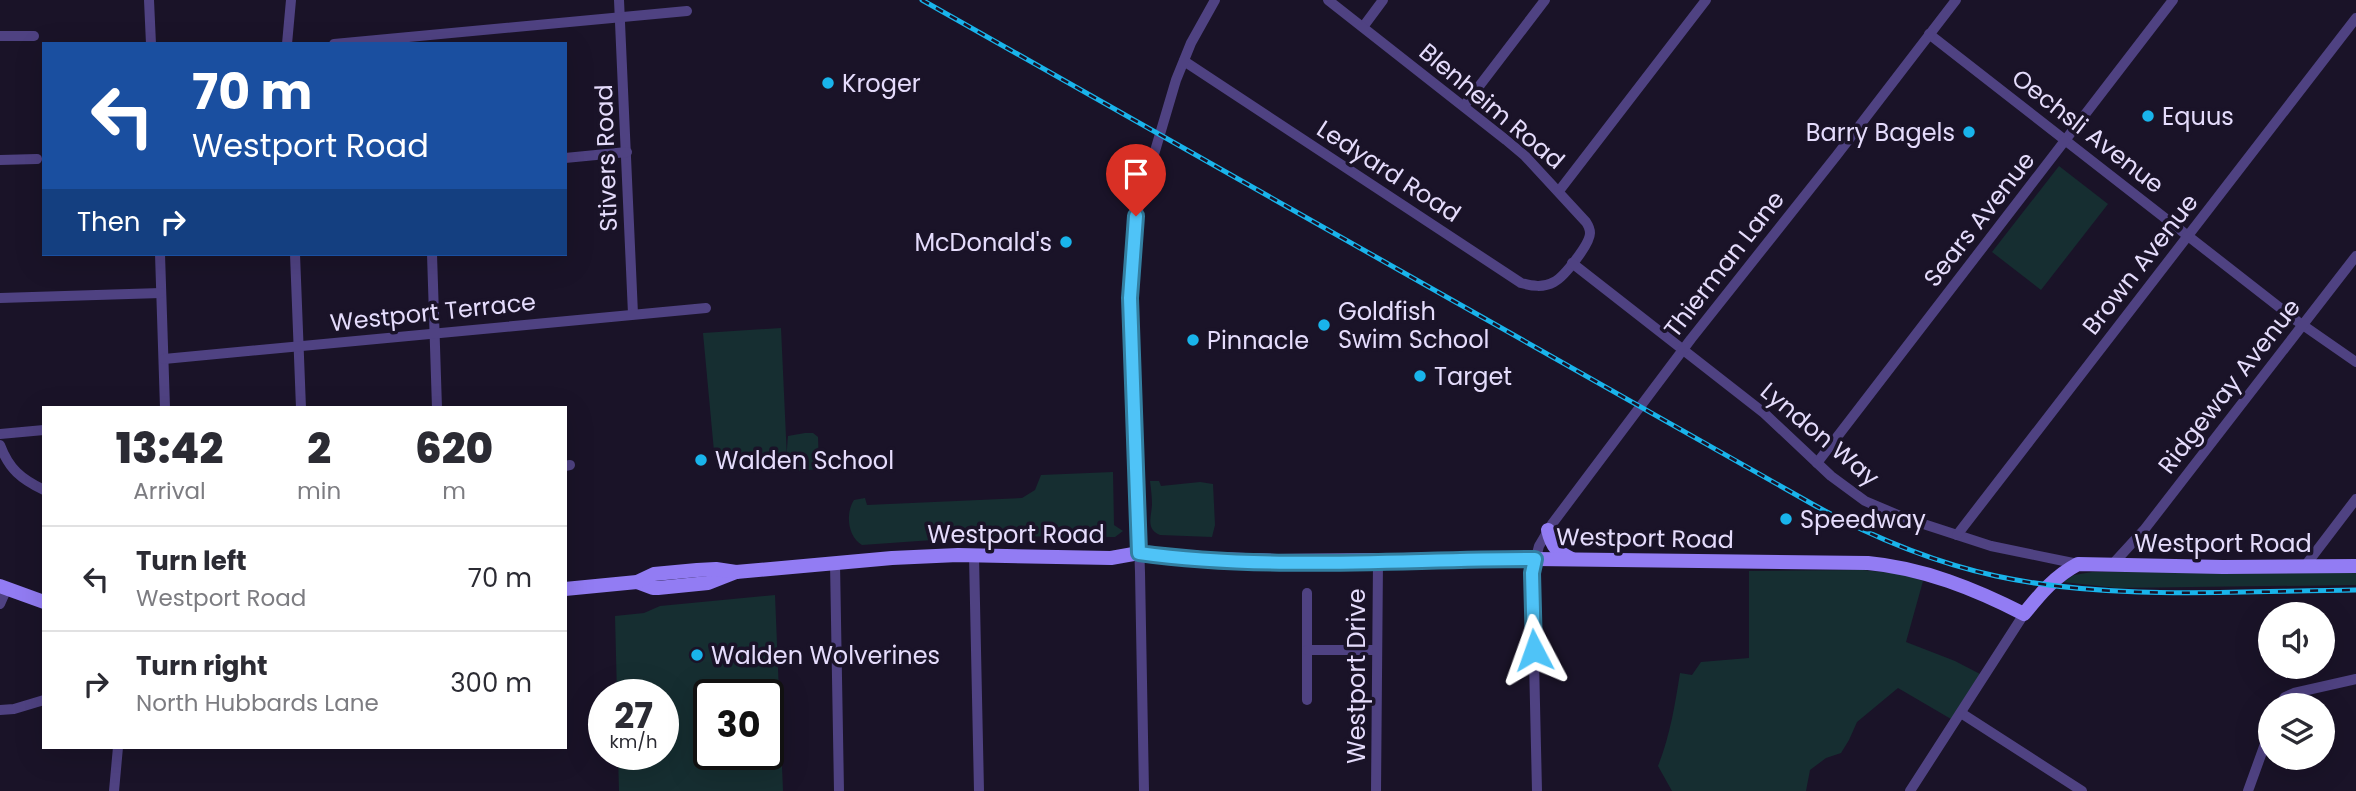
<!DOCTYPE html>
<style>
body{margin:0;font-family:Poppins,sans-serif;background:#f2f2f3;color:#2b2b33;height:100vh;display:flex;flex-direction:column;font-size:26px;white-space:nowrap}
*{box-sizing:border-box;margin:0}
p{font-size:23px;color:#7c7c81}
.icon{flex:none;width:38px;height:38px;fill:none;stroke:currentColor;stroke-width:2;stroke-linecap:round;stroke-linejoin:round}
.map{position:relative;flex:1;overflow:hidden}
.side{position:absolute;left:42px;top:406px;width:525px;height:343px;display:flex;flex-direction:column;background:#fff;border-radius:0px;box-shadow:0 7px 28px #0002}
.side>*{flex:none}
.guide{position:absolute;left:42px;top:42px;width:525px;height:214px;border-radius:0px;box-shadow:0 7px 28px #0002;background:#1a4fa0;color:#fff;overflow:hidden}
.fabs{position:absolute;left:2258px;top:602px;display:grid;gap:14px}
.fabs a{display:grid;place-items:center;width:77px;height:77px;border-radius:50%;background:#fff;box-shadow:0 7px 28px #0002;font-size:35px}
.speed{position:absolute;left:588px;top:679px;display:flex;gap:14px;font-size:35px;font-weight:700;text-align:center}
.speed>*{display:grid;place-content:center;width:91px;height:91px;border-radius:50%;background:#fff;box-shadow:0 7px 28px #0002;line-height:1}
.speed small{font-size:18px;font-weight:400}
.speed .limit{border:4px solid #111;border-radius:10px;background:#fff;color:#111}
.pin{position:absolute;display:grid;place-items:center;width:60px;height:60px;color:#fff;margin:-72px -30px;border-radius:50% 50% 50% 0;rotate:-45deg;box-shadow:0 0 7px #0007}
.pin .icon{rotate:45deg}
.me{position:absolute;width:77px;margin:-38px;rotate:356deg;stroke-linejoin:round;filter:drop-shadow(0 0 5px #0008)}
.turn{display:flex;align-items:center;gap:24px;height:147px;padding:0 35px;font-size:32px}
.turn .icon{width:91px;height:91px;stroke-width:2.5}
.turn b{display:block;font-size:49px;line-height:60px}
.then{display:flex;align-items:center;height:66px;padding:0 35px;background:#0003;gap:14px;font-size:26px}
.eta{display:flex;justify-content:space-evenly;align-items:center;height:119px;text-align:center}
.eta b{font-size:42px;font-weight:800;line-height:49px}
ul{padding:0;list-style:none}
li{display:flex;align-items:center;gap:21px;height:105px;padding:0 35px;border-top:2px solid #e1e1e2}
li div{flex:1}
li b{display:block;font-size:26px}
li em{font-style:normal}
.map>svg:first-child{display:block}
</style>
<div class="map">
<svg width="2356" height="791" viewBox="0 0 2356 791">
<rect width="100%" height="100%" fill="#1a1328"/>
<g fill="#162e31" fill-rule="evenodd">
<polygon points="2059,166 2108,204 2041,290 1992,252"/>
<polygon points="781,328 787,459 715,462 703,333"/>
<path d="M805,433h8l5,4 1,32c-33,4 -34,2 -31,-33z"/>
<path d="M1113,472l1,53 9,6 -8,6 -126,-1 -127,9c-14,-8 -17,-31 -8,-45l11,-2 2,7 155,-7 13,-8 6,-15z"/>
<path d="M1150,481h9l2,5 39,-4 13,2 2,41 -3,12 -52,-2c-14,-6 -9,-17 -8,-30 0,-8 -1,-16 -2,-24z"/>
<path d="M1863,570l39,4 21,7 -17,61 49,19 25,13 -29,45 -53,-31 -41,34 -8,18 -8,13 -15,5 -16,12 -4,21h-134l-14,-25c12,-30 17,-61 22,-93l12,2 9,-13 48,-4v-87z"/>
<polygon points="2092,572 2356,572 2356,585 2117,588 2063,582 2074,575"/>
<path d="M775,595l8,196h-164l-1,-37h45v-59h-46l-2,-79 29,-3 16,-7zM709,695h59v59h-59z"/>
</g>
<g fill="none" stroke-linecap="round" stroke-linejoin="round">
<g stroke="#4f4282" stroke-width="10">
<polyline points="149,0 151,44"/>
<polyline points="619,0 633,314"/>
<polyline points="1363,27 1383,0"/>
<polyline points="1929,34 2297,321 2356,362"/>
<polyline points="0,36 34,36"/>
<polyline points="287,44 291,0"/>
<polyline points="334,44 687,11"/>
<path d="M1184,61l337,222c11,3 22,5 33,-1 10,-5 36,-38 36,-49 0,-4 -2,-8 -4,-11l-61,-66 -19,-16 -178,-140"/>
<polyline points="1464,106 1545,0"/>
<polyline points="565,158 627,152"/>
<polyline points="0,160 37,159"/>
<polyline points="1559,191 1706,0"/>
<polyline points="160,254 165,408"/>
<polyline points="295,254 301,408"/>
<polyline points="432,254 437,408"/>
<polyline points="1572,263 1764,413 1831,476 1865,501 1905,518 1991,546 2078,564"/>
<polyline points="0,298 161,293"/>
<polyline points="164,359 706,308"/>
<polyline points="0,434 44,430"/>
<path d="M0,445c9,24 21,34 44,45"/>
<polyline points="1817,463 2173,0"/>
<polyline points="565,466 570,465"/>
<polyline points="1957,535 2356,18"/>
<polyline points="974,556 979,791"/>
<polyline points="835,563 839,791"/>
<polyline points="2111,566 2144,530 2356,256"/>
<polyline points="2305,566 2356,499"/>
<polyline points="1307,593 1307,700"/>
<polyline points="0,604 7,588"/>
<polyline points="1307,650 1377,650"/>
<polyline points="2280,705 2285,697 2294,693 2356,679"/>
<polyline points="0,710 14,709 44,700"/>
<polyline points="1961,713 2082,791"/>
<polyline points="114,791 118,747"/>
<polyline points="1144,791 1140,572 1130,297 1132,248 1139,205 1176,80 1191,43 1215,0"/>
<polyline points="1376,791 1378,562"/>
<polyline points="1537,791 1532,573 1539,546 1552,524 1691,339 1837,155 1956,0"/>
<polyline points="1910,791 2024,614"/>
<polyline points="2248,791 2270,730"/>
</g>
<g stroke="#927cf3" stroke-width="14">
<path d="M1548,530c4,17 9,22 24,29"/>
<path d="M637,582l16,6h5l50,-5 28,-11 156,-14 66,-3 153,3 28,-5 72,6 65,2 259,-2 333,4c55,5 107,26 156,51 16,-20 31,-38 54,-50l145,3 133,-1"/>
<polyline points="0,586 44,602"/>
<polyline points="565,589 637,582 654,574 697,570 716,569 736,572"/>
</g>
<defs>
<path id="rail" d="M922,0l892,505c58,32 118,57 182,71 116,25 242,15 360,14"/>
</defs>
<use href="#rail" stroke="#19b4eb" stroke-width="5"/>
<use href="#rail" stroke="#1a1328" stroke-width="2.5" stroke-dasharray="8" stroke-linecap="butt"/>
</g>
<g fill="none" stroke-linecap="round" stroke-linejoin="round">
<defs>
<path id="route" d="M1136,216l-6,82 9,255c130,18 264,6 396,6l-3,14 2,77"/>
</defs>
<use href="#route" stroke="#337fa1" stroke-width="18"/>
<use href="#route" stroke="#4fc3f7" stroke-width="12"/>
</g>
<g fill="#19b4eb" stroke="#1a1328" stroke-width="2.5">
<circle cx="828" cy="83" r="7"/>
<circle cx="2148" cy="116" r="7"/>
<circle cx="1969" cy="132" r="7"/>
<circle cx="1066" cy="242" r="7"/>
<circle cx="1324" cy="325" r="7"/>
<circle cx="1193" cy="340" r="7"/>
<circle cx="1420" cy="376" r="7"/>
<circle cx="701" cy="460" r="7"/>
<circle cx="1786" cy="519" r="7"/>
<circle cx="697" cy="655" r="7"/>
</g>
<g text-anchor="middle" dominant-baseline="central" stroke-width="7" stroke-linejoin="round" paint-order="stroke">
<g font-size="24" fill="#e5dcfc" stroke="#1a1328" text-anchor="start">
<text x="842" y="83">Kroger</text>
<text x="2162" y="116">Equus</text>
<text x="1955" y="132" text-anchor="end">Barry Bagels</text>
<text x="1052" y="242" text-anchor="end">McDonald's</text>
<text x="1338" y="311">Goldfish<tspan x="1338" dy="28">Swim School</tspan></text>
<text x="1207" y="340">Pinnacle</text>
<text x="1434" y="376">Target</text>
<text x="715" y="460">Walden School</text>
<text x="1800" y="519">Speedway</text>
<text x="711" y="655">Walden Wolverines</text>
</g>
<g font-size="24" fill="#e5dcfc" stroke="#1a1328">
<text transform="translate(1492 106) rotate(40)">Blenheim Road</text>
<text transform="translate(2088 131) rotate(38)">Oechsli Avenue</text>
<text transform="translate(606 158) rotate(-92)">Stivers Road</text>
<text transform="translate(1389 171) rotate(33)">Ledyard Road</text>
<text transform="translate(1979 219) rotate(-52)">Sears Avenue</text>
<text transform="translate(1724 264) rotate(-52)">Thierman Lane</text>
<text transform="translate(2140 264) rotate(-52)">Brown Avenue</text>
<text transform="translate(433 312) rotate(-6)">Westport Terrace</text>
<text transform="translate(2229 386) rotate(-52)">Ridgeway Avenue</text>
<text transform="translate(1820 434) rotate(40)">Lyndon Way</text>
<text x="1016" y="534">Westport Road</text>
<text transform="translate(1645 538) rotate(1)">Westport Road</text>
<text x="2223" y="543">Westport Road</text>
<text transform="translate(1356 676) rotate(-90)">Westport Drive</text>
</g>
</g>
</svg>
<div class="fabs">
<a><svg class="icon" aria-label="sound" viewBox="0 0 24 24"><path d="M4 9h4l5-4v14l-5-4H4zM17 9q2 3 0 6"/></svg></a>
<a><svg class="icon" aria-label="layers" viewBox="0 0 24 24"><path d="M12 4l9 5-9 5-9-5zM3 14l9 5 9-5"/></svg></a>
</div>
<div class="speed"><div>27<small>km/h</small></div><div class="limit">30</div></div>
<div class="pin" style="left:1136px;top:216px;background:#d93025"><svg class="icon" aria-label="arrive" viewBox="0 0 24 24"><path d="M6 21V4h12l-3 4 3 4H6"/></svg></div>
<svg class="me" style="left:1534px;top:650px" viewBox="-20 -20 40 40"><path d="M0-17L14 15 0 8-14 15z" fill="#4fc3f7" stroke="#fff" stroke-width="4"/></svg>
<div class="guide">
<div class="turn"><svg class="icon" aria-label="left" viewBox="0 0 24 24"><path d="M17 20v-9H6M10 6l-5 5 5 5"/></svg><div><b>70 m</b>Westport Road</div></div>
<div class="then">Then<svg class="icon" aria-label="right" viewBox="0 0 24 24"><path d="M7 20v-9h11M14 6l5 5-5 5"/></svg></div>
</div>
<section class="side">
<div class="eta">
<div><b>13:42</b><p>Arrival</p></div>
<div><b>2</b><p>min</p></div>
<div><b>620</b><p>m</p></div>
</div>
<ul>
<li><svg class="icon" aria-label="left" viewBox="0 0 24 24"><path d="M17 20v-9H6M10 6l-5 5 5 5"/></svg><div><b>Turn left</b><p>Westport Road</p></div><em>70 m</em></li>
<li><svg class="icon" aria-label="right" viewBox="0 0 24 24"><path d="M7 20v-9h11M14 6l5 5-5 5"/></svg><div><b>Turn right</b><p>North Hubbards Lane</p></div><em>300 m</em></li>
</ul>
</section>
</div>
